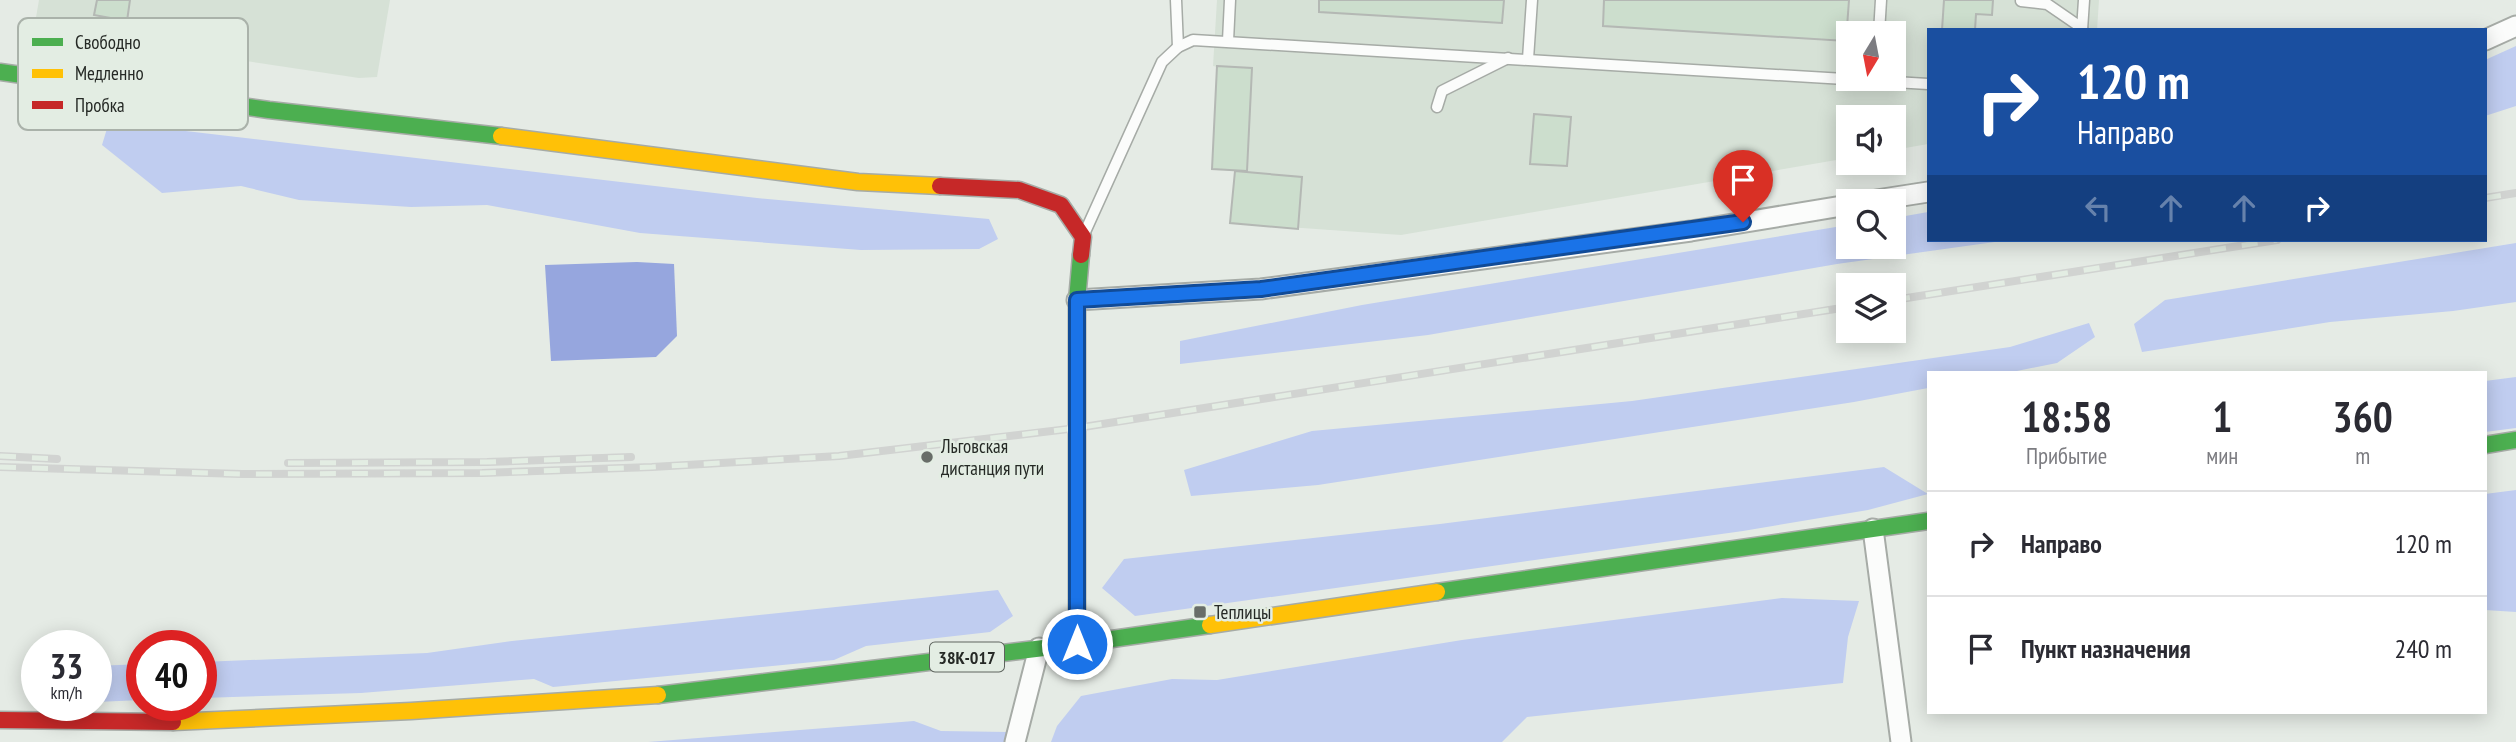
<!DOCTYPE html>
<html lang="ru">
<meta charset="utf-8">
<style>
body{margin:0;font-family:"PT Sans Narrow",sans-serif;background:#f7f7f7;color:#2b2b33;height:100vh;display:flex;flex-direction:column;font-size:26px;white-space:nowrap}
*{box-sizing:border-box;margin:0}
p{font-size:23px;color:#7c7c81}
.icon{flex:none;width:38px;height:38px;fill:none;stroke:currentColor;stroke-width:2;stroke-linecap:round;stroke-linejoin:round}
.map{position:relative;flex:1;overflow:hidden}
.details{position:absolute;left:1927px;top:371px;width:560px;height:343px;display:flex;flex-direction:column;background:#fff;border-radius:0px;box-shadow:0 4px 18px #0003}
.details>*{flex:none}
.guide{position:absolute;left:1927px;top:28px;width:560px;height:214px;border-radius:0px;box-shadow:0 4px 18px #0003;background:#1a4fa0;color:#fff;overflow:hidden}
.needle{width:46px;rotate:190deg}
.controls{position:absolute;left:1836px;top:21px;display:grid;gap:14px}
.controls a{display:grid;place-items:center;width:70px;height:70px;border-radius:0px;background:#fff;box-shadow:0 4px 18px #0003;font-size:35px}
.speed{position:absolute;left:21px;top:630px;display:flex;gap:14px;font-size:35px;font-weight:700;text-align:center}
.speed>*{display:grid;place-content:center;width:91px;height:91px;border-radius:50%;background:#fff;box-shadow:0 4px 18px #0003;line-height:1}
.speed small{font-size:18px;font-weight:400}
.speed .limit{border:10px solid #d22;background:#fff;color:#111}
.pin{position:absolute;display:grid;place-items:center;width:60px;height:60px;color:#fff;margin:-72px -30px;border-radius:50% 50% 50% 0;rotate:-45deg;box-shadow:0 0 7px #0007}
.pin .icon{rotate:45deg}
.me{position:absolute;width:77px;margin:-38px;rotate:0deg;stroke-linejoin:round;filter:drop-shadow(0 0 5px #0008)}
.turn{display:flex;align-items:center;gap:24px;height:147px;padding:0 35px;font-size:32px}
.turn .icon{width:91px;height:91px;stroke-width:2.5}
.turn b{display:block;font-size:49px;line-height:60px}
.lanes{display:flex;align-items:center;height:66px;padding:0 35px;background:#0003;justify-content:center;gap:35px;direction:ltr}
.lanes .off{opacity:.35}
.eta{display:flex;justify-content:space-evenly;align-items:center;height:119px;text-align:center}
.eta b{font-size:42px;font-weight:700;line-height:49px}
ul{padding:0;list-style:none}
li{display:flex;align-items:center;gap:21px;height:105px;padding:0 35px;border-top:2px solid #e1e1e2}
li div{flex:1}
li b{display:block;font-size:26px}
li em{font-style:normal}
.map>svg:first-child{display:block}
</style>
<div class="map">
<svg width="2516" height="742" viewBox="0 0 2516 742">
<rect width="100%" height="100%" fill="#e5ebe5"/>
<g fill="#d6e1d6" fill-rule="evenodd">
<polygon points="39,0 390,0 377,77 359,78 34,29"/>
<path d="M1217,0h882l-2,30h-169v114l-34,6v-33h-46v41l-447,77 -171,-12 5,-52 -23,-2 5,-102 -4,-1zM1848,33h46v46h-46z"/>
</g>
<g fill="#c0cdf0">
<polygon points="2516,46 2516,106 2485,116 2485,60"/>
<polygon points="109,122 757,198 989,219 998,239 979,249 861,250 640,233 487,205 411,207 299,200 241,186 162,193 102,145"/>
<polygon points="1928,212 1928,240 2009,240 1837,264 1428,335 1180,364 1180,341 1362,305 1848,225 1848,247 1894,247 1894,218"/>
<polygon points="2516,243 2516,302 2453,311 2330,322 2142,352 2134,324 2165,300"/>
<polygon points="2089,323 2095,337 2057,363 2007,373 1928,373 1928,388 1854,402 1318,485 1191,496 1184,470 1312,431 1632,401 2010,347"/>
<polygon points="2516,377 2516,428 2485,432 2485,381"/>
<polygon points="1884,467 1928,494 1868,510 1743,531 1135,616 1102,588 1124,559 1440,524"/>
<polygon points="2516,490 2516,612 2485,610 2485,494"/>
<polygon points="998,590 1013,616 990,632 866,646 834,660 553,687 534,679 361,693 201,698 201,662 427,653 512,641"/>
<polygon points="1782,598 1859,601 1848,637 1843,683 1527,717 1502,742 1051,742 1057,726 1081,696 1172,679 1217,680 1462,640"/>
<polygon points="142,664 142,700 96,702 96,666"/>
<polygon points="914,721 941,731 1008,732 1005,742 648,742"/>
</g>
<polygon fill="#96a6de" points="637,262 674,264 677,336 656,357 551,361 545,265"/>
<g fill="#ccdecd" stroke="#b4b8b4" stroke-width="2">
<polygon points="97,0 130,0 127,21 94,15"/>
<polygon points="1319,0 1504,0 1502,23 1319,12"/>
<polygon points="1604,0 1849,0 1846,41 1603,26"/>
<polygon points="1944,0 1993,0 1992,15 1976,14 1975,30 1942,30"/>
<polygon points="1217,66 1252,68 1247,171 1212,169"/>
<polygon points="1534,114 1571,117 1567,166 1530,164"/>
<polygon points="1235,171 1302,177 1298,229 1230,223"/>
</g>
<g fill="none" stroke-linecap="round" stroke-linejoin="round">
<defs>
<g id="lane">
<polyline points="1176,0 1178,47"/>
<polyline points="2021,1 2047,4 2082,28"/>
<polyline points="2082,30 2084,0"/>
<polyline points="1879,33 1881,0"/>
<polyline points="1228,41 1230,0"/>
<polyline points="1528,59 1532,0"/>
<polyline points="1437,107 1442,91 1508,58"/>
<polyline points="1085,232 1162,62 1178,47 1193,40 1928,84"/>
</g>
<g id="street">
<polyline points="2485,40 2516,26"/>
<polyline points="1870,201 1928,192"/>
<polyline points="1077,300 1261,289 1691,231 1848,205"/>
<polyline points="1873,529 1901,742"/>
<polyline points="1015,742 1039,648"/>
</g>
<g id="fast">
<polyline points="0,72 269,110 501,136"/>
<polyline points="2485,445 2516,440"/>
<polyline points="1437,592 1928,521"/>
<polyline points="1077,644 1077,300 1081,255"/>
<polyline points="658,695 1077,644 1210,625"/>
</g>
<g id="slow">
<polyline points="501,136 858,182 940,186"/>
<polyline points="1210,625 1437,592"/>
<polyline points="173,722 411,711 658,695"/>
</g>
<g id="jam">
<polyline points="940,186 1019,190 1061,205 1083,237 1081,255"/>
<polyline points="0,720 173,722"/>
</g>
</defs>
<use href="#lane" stroke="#a6aba6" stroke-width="13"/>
<use href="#street" stroke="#a6aba6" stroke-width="23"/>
<use href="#fast" stroke="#a6aba6" stroke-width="19"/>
<use href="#slow" stroke="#a6aba6" stroke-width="19"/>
<use href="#jam" stroke="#a6aba6" stroke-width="19"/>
<use href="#lane" stroke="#fbfcfb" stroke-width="10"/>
<use href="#street" stroke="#fbfcfb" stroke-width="19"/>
<use href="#fast" stroke="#4caf50" stroke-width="16"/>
<use href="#slow" stroke="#ffc107" stroke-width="16"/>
<use href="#jam" stroke="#c62828" stroke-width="16"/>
<defs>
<g id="rail">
<polyline points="2485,198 2516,193"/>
<polyline points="1894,300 2277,240"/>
<polyline points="0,456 57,459"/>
<polyline points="288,463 487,462 631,457"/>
<polyline points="0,467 242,474 482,473 652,467 839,456 1077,428 1848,307"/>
</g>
</defs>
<use href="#rail" stroke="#d1d3d1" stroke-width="8"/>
<use href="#rail" stroke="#e3ede3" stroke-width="5" stroke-dasharray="16" stroke-linecap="butt"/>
</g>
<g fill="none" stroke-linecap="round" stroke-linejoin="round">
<defs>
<polyline id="route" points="1077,644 1077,300 1261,289 1743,222"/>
</defs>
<use href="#route" stroke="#114b97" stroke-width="18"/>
<use href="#route" stroke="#1a73e8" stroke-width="12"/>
</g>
<g fill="#686d68" stroke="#e3ede3" stroke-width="2.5">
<circle cx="927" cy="457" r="7"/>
<rect x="1193" y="605" width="14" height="14" rx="3.5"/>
</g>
<g text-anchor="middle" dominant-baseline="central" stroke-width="5" stroke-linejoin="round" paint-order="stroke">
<rect fill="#e3ede3" stroke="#5e645e" stroke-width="2" x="930" y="642.5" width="74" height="29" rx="5"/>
<g font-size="18" font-weight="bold" fill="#252925">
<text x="967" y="657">38К-017</text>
</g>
<g font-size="19" fill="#252925" stroke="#e3ede3" text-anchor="start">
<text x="941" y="446">Льговская<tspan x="941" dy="22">дистанция пути</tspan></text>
<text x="1214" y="612">Теплицы</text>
</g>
</g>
<rect x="18" y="18" width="230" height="112" rx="10" fill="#e3ede3" stroke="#aab2aa" stroke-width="2"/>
<rect x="32" y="38" width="31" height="8" fill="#4caf50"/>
<rect x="32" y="69" width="31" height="9" fill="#ffc107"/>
<rect x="32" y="101" width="31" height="8" fill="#c62828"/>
<g font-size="19" fill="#252925">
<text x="75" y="49">Свободно</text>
<text x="75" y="80">Медленно</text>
<text x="75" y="112">Пробка</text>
</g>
</svg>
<div class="controls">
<a><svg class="needle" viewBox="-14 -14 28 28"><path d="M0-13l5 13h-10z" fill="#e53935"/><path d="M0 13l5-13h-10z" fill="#7c7c81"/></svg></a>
<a><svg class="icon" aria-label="sound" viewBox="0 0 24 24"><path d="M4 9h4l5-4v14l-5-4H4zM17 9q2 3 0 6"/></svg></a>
<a><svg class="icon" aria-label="search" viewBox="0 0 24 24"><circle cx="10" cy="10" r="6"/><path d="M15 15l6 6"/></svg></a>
<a><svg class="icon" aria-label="layers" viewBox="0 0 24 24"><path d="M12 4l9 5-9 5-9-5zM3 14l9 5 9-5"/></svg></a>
</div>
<div class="speed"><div>33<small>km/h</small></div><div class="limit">40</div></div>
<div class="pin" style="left:1743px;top:222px;background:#d93025"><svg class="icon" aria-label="arrive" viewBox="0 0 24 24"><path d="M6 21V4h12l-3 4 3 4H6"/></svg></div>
<svg class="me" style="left:1077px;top:644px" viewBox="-20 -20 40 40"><circle r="17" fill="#1a73e8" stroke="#fff" stroke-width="3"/><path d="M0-11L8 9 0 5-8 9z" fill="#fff"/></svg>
<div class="guide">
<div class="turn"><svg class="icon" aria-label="right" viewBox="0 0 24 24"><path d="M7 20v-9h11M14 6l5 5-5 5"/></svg><div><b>120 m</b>Направо</div></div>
<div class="lanes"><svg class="icon off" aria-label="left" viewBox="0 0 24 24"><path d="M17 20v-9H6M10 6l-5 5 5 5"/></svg><svg class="icon off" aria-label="ahead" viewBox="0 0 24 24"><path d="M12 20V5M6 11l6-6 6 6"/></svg><svg class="icon off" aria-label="ahead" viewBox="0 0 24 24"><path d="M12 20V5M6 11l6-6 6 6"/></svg><svg class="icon" aria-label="right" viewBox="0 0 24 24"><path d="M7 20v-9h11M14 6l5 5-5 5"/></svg></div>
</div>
<section class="details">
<div class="eta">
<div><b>18:58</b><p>Прибытие</p></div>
<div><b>1</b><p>мин</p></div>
<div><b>360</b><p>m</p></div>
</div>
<ul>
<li><svg class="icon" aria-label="right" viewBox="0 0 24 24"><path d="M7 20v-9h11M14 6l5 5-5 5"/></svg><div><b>Направо</b></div><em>120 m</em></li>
<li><svg class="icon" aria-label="arrive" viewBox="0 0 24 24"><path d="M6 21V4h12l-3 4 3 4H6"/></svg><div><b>Пункт назначения</b></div><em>240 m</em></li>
</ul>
</section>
</div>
